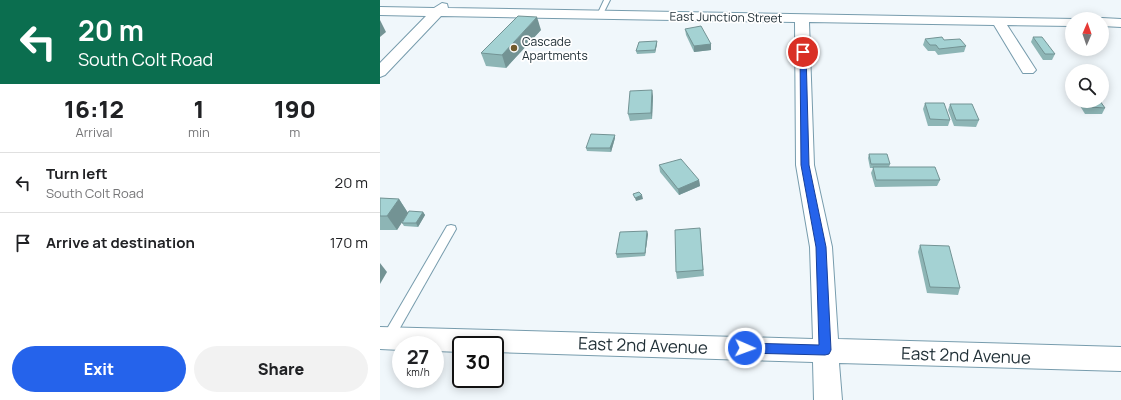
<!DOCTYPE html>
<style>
body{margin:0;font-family:Manrope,sans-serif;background:#f2f2f2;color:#202124;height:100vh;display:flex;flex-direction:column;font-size:15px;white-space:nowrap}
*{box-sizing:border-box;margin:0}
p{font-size:13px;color:#757577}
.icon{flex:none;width:22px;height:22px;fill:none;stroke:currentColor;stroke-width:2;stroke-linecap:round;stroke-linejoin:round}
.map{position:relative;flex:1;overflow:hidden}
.side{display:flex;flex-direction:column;background:#fff;width:380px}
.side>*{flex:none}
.banner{background:#0b6e4f;color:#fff;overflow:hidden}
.needle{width:26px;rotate:2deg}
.tools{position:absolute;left:685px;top:12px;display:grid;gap:8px}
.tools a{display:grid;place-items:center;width:44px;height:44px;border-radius:50%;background:#fff;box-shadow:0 2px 10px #0003;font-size:20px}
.speed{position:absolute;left:12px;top:336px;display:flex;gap:8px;font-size:20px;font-weight:700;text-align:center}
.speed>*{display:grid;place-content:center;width:52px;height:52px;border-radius:50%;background:#fff;box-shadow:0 2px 10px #0003;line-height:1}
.speed small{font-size:10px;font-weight:400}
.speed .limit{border:2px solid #111;border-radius:6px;background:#fff;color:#111}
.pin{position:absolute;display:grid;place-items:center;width:34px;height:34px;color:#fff;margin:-17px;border:2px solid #fff;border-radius:50%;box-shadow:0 1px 4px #0007}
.me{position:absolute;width:44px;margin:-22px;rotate:92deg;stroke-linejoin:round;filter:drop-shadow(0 0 3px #0008)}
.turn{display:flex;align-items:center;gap:14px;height:84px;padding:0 12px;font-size:18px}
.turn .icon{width:52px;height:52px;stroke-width:2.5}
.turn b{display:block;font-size:28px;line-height:34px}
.eta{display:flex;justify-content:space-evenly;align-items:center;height:68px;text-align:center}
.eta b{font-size:24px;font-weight:800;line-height:28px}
.primary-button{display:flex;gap:8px;margin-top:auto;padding:8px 12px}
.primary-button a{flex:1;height:46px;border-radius:24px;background:#2563eb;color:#fff;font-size:16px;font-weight:800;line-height:46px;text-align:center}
.primary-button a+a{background:#f2f2f2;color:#202124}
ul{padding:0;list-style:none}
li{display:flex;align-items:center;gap:12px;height:60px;padding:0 12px;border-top:1px solid #e0e0e0}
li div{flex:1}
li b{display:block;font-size:15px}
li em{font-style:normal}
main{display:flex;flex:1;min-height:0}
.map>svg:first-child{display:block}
</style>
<main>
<section class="side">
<div class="banner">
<div class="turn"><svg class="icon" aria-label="left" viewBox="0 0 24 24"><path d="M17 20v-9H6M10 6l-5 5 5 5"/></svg><div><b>20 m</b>South Colt Road</div></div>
</div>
<div class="eta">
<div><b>16:12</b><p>Arrival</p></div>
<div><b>1</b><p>min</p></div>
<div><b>190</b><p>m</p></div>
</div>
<ul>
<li><svg class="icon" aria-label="left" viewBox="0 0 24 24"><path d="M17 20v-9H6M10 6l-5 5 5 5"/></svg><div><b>Turn left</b><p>South Colt Road</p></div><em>20 m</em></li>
<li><svg class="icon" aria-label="arrive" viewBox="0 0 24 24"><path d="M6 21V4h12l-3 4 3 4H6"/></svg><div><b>Arrive at destination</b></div><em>170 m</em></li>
</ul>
<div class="primary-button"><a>Exit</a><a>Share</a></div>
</section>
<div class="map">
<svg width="741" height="400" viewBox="0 0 741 400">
<rect width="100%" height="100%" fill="#f0f7fb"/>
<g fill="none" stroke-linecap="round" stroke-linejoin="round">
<defs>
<g id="service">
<polygon points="224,0 230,0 222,16 218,16 217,15"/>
<polygon points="71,225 75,226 76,229 12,342 8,344 4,342 2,338 4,334 67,226"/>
</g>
<g id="minor">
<polygon points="62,3 67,4 68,8 696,19 692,19 692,26 627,25 656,70 653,73 643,73 614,25 429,22 434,165 452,247 458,339 741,347 741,371 459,363 462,400 434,400 433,362 115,352 115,345 81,345 81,352 55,351 55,345 21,345 21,350 0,349 0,327 433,339 430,247 416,165 415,22 61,16 5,75 0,77 0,63 46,16 0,15 0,7 54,8"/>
<polygon points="722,18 741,19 741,27 722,26 722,19 718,19"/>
</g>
</defs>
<use href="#service" stroke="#779cad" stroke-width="2"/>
<use href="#minor" stroke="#779cad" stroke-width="2"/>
<use href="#service" fill="#fff" fill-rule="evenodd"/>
<use href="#minor" fill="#fff" fill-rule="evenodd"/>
</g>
<g fill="#8db5b5">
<polygon points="305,29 331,44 331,50 314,52 306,35"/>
<polygon points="161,30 126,68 106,66 101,53"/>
<polygon points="653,37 675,54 672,60 663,60 651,42"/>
<polygon points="545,39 564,40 586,46 584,52 558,55 555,51 548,51 543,45"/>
<polygon points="277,41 277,44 275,53 257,54 256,51"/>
<polygon points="692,87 692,94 690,91"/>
<polygon points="273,96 272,119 250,121 248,114"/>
<polygon points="697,101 720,101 725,108 722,114 705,114"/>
<polygon points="545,103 570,120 568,126 548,126 543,109"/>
<polygon points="570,104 599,120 596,127 574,126 568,110"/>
<polygon points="235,138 231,152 207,151 206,148"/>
<polygon points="489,154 510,164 509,167 560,180 557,186 495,187 491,173 493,168 490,168 488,158"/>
<polygon points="279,165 319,180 320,186 299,195 280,172"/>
<polygon points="0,198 19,199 28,213 17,230 0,230"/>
<polygon points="43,212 45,215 38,227 24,226 22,223"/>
<polygon points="320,228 324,276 297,279 296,272"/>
<polygon points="268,234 265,256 237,258 236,254"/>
<polygon points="540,245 580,288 578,295 547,293 538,252"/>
</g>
<g fill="#739394">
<polygon points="157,17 161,30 126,68 122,55"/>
<polygon points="0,20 6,32 0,37"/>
<polygon points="277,41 277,44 275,53 275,50"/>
<polygon points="331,44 331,50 314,52 314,46"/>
<polygon points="272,90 273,96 272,119 271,113"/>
<polygon points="235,135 235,138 231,152 230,148"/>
<polygon points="319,180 320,186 299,195 298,189"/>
<polygon points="262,195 263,199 256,201 255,198"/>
<polygon points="19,199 28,213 17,230 7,216"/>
<polygon points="43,212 45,215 38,227 36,223"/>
<polygon points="267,231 268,234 265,256 265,253"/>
<polygon points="0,263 7,272 0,284"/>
</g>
<g fill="#a4d2d3" stroke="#739394">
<polygon points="138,16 157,17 122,55 101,53"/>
<polygon points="321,26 331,44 314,46 305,29"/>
<polygon points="562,37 564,40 580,39 586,46 559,49 556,45 550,45 545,39"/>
<polygon points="653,37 662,37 675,54 665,54"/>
<polygon points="277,41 275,50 256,51 259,42"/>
<polygon points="272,90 271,113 248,114 250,91"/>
<polygon points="704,101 720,101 725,108 709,107"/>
<polygon points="545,103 564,103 570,120 550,119"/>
<polygon points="570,104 592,104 599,120 576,120"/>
<polygon points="211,134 235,135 230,148 206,148"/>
<polygon points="489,154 507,154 510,164 491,164"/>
<polygon points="301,159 319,180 298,189 279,165"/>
<polygon points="493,167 555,167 560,180 496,180"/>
<polygon points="259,192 262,195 255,198 253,194"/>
<polygon points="0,198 19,199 7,216 0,216"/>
<polygon points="29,211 43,212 36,223 22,223"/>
<polygon points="320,228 323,270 296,272 295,230"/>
<polygon points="267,231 265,253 236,254 240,232"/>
<polygon points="540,245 569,246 580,288 550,287"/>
</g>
<polygon fill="#2563eb" stroke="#184099" points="420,50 426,52 429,165 446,247 451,350 449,354 445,355 365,353 361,352 359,348 361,344 365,343 439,345 436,247 421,165"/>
<circle fill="#725b2b" stroke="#fff" stroke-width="1.5" cx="134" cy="48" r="4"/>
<g text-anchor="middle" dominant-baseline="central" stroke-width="3.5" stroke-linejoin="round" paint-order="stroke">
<g font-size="12" fill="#223138" stroke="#fff">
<text transform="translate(346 17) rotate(1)">East Junction Street</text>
</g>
<g font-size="12" fill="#223138" stroke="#fff" text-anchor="start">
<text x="142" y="41">Cascade<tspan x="142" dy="14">Apartments</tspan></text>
</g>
<g font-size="17" fill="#223138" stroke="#fff">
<text transform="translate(263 345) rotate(2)">East 2nd Avenue</text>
<text transform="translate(586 355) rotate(2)">East 2nd Avenue</text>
</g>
</g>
</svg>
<div class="tools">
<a><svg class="needle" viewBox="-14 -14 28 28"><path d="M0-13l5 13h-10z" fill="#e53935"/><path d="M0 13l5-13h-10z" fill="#757577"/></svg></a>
<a><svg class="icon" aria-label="search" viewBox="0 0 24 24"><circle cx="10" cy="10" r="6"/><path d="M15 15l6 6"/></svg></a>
</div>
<div class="speed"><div>27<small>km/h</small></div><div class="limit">30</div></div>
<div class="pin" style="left:423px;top:52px;background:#d93025"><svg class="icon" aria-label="arrive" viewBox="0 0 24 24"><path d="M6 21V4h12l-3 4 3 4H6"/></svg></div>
<svg class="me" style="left:365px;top:348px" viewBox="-20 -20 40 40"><circle r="17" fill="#2563eb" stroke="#fff" stroke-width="3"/><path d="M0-11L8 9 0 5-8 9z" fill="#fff"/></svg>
</div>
</main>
